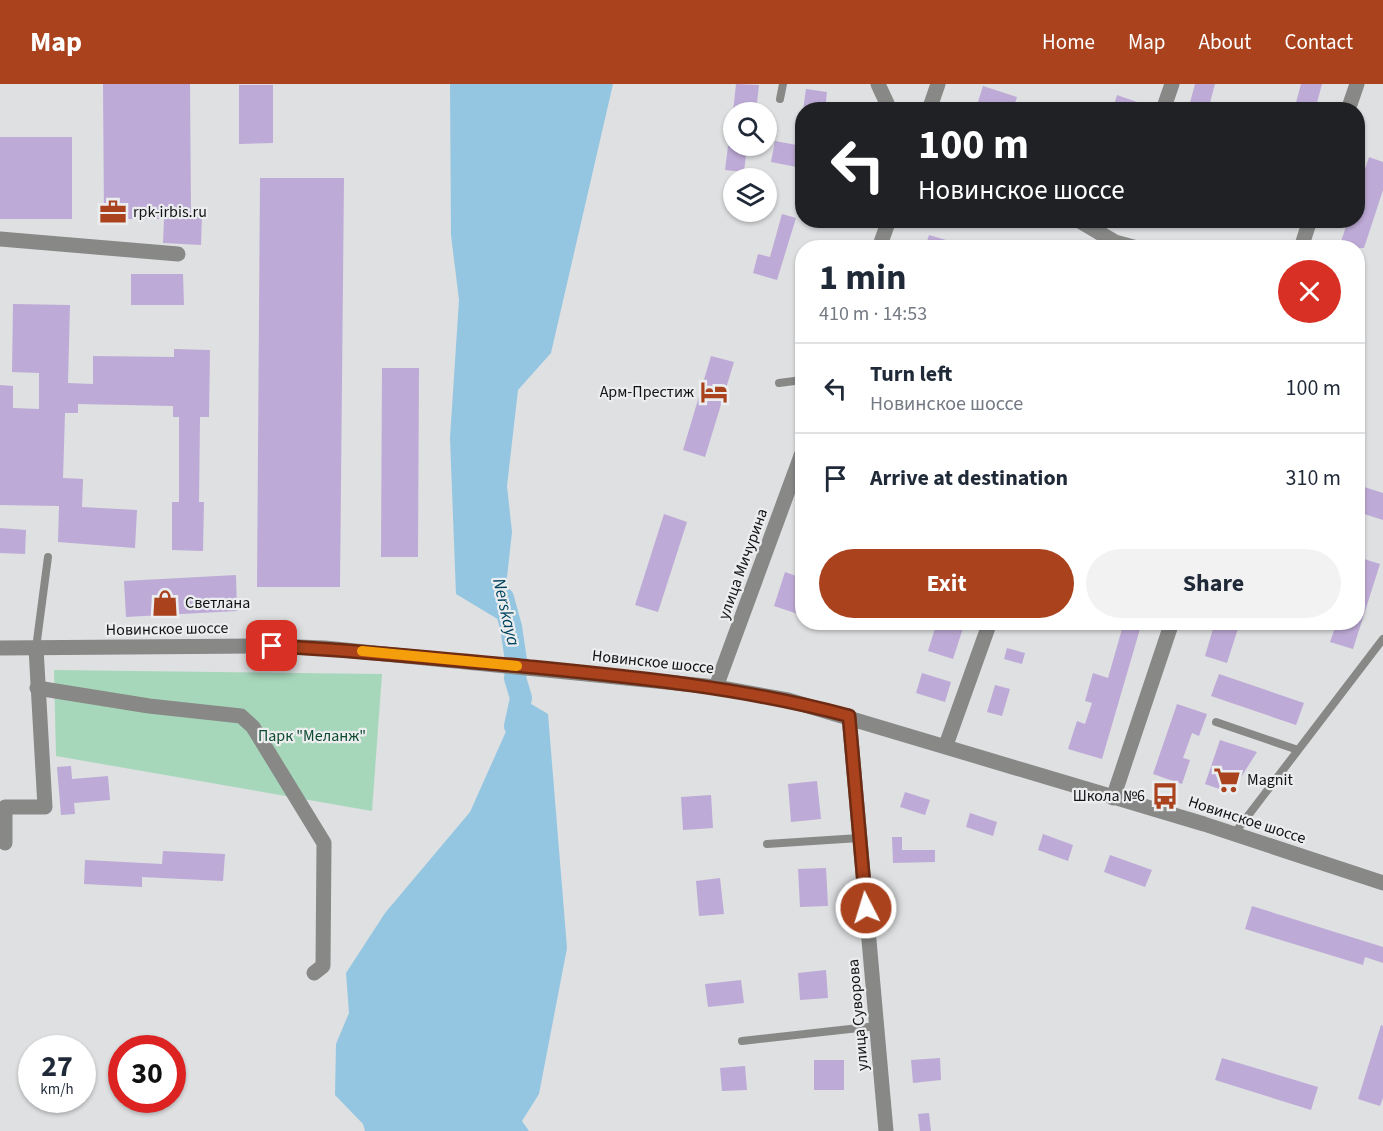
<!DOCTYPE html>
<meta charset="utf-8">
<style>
body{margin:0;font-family:"Source Sans 3",sans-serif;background:#f2f2f3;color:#1f2937;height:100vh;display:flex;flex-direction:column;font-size:22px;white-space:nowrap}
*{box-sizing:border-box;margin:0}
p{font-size:20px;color:#747a83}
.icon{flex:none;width:33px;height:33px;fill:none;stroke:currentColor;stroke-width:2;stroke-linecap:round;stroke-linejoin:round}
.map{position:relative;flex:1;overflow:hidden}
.details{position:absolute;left:795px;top:156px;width:570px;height:390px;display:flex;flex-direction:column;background:#fff;border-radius:24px;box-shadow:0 2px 4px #0004}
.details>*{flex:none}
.guide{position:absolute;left:795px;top:18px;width:570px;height:126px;border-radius:24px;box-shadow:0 2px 4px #0004;background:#202124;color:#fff;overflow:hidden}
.fabs{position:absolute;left:723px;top:18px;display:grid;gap:12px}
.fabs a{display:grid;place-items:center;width:54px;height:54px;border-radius:50%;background:#fff;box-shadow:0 2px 4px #0004;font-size:30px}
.speed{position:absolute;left:18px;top:951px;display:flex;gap:12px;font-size:30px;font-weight:700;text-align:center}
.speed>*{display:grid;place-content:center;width:78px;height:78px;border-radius:50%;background:#fff;box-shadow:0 2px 4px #0004;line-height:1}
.speed small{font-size:15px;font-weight:400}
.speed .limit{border:9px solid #d22;background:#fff;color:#111}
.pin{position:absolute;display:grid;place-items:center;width:51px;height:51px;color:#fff;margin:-26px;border-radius:12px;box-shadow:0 3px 9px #0006}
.me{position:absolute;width:66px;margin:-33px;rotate:355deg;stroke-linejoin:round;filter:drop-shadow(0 0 4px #0008)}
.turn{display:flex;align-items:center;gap:21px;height:126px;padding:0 24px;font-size:27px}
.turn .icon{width:78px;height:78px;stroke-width:2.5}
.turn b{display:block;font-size:42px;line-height:51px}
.round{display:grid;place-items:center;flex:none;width:63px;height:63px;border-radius:32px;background:#f2f2f3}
.overview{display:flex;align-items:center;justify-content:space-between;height:102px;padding:0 24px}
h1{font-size:36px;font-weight:700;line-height:45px}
.button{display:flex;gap:12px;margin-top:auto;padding:12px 24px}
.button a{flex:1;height:69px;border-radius:36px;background:#a9421d;color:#fff;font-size:24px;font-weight:700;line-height:69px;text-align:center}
.button a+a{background:#f2f2f3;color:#1f2937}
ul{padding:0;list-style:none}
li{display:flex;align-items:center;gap:18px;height:90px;padding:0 24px;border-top:2px solid #e0e1e3}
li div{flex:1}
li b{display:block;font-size:22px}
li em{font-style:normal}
header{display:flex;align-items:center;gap:36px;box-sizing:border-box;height:84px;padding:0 30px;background:#a9421d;color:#fff}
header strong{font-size:28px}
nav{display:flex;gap:33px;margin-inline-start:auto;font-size:21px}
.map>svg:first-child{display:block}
</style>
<header>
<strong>Map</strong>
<nav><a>Home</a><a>Map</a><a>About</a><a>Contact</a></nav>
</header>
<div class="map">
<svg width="1383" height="1047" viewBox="0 0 1383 1047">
<rect width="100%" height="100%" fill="#dee0e2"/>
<polygon fill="#a7d7bb" points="54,586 382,590 372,727 56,672"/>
<g fill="#94c6e1">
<polygon points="450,0 613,0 551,269 518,306 507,402 512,448 505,511 511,543 456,510 450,354 459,216 451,151"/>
<polygon points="521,614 548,630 567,864 539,1010 522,1037 529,1047 365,1047 363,1040 335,1011 336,960 349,929 346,889 385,829 470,728"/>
</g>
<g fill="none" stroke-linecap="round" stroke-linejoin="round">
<polyline stroke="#94c6e1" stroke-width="22" points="503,514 511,543 517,583 515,594 521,614 515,642"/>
</g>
<g fill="#beaad6">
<polygon points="103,0 190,0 191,129 202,129 201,161 163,159 164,135 104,135"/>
<polygon points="736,0 759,1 756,28 733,28"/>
<polygon points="1195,0 1215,0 1208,26 1188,26"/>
<polygon points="1301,0 1322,0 1315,26 1294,26"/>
<polygon points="239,1 273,1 273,59 239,60"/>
<polygon points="983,2 1017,13 1013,26 990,26 977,21"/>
<polygon points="806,5 827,8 825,26 803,26"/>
<polygon points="1117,11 1154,24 1154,26 1128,26 1114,21"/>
<rect x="0" y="53" width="72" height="82"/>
<polygon points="775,57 802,62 802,84 771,78"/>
<polygon points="728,62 747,62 744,88 725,86"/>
<polygon points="1369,73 1383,78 1383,106 1364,164 1339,164 1348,136 1358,136 1358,107"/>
<polygon points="260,94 344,94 340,503 257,503"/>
<polygon points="782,130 796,134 777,196 753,189 758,170 770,173"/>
<polygon points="929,151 963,161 962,164 925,164"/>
<polygon points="131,190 183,190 184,221 131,221"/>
<polygon points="13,220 70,221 68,299 93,300 93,272 174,273 174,265 210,266 209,333 200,333 199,418 204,418 203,467 172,466 172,418 179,418 179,333 173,333 173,322 78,320 78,329 65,329 63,394 83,395 82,423 137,426 135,464 58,458 59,422 0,421 0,301 13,302 13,324 39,325 39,289 12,288"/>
<polygon points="711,272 734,278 705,373 683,366"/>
<polygon points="382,284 419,284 418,473 381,473"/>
<polygon points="1358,401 1383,409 1383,436 1358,428"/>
<polygon points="664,430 687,438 658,528 635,521"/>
<polygon points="0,444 26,446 25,470 0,469"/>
<polygon points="1358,473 1380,480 1353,565 1330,558 1337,538 1358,538"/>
<polygon points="785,488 802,494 802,518 798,530 774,522"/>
<polygon points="236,491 237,527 126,533 124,497"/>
<polygon points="937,538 965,538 953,575 928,567"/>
<polygon points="1124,538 1142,538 1102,675 1068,665 1077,637 1085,640 1092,619 1085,617 1093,589 1108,594"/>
<polygon points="1215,538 1240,538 1227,579 1205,572"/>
<polygon points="1007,564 1025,569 1022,580 1004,575"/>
<polygon points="922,589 951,598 945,618 916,609"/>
<polygon points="1219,590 1304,619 1296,641 1211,612"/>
<polygon points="995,601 1010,605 1002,632 987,628"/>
<polygon points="1177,620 1207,630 1199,652 1192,649 1183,674 1190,676 1182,700 1153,690"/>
<polygon points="1220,656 1257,668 1231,709 1205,700"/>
<polygon points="71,682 72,695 108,692 110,716 74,719 75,730 61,731 57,683"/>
<polygon points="817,697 821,735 791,738 788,700"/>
<polygon points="905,708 930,716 925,731 900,723"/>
<polygon points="711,711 713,744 683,746 681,713"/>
<polygon points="970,729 997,738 993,752 966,743"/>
<polygon points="1043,750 1073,761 1068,777 1038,766"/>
<polygon points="892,753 902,753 902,766 935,766 935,778 893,779"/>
<polygon points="163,767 225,770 223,797 142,793 142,803 84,800 85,776 162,780"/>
<polygon points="1110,771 1152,786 1145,803 1104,788"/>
<polygon points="826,784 828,822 800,823 798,785"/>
<polygon points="720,794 724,830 699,832 696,797"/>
<polygon points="1252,822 1383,863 1383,879 1365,873 1363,881 1245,845"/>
<polygon points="826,886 828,914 800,916 798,889"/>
<polygon points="741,896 744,919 708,923 705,900"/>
<polygon points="1381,941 1383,942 1383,1014 1380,1022 1358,1015"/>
<polygon points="940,974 941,996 913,999 911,976"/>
<polygon points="1222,974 1318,1003 1311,1026 1215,996"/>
<rect x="814" y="976" width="30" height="30"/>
<polygon points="745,982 747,1006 722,1007 720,984"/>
<polygon points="929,1029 931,1047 920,1047 918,1030"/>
</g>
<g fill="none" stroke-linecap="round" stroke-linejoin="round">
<g stroke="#888887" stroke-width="8">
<polyline points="780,15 783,0"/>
<polyline points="779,299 802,296"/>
<polyline points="36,564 48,473"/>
<polyline points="1216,638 1298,666"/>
<polyline points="1234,750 1383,555"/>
<polyline points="767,760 859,754"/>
<polyline points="742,957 877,942"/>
</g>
<g stroke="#888887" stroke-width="15">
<polyline points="878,0 890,26"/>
<polyline points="929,26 938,0"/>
<polyline points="1163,26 1172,0"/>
<polyline points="1078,136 1115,158 1137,164"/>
<polyline points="0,155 178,170"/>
<polyline points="879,164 889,136"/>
<polyline points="716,603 802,369"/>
<polyline points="37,604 149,622 241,632 253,643 324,759 323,882 314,889"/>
<polyline points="849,632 886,1047"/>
<polyline points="946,661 990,538"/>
<polyline points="5,759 5,723 45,723 36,564"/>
</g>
<g stroke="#888887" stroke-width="15">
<polyline points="1348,26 1357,0"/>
<polyline points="1301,164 1310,136"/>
<polyline points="0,564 272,562 325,564 716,603 788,616 1204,740 1383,799"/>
<polyline points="1113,714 1172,538"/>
</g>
</g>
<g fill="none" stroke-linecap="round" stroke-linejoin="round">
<defs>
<path id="route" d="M272,562c83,4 166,13 249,20 111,11 220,21 328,50l17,192"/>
</defs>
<use href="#route" stroke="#6e2b13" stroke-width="15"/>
<use href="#route" stroke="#a9421d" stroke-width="10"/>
<polyline stroke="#f59e0b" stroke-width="10" points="362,567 517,582"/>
</g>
<defs>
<symbol id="office-bare" viewBox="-9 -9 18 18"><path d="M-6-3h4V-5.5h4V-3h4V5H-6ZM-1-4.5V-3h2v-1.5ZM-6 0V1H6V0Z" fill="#a9421d" stroke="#ebedef" stroke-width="2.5" paint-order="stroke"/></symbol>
<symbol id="hotel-bare" viewBox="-9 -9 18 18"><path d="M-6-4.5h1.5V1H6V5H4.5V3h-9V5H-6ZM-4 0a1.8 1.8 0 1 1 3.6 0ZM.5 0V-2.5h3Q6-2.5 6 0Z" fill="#a9421d" stroke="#ebedef" stroke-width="2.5" paint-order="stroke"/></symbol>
<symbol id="shop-bare" viewBox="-9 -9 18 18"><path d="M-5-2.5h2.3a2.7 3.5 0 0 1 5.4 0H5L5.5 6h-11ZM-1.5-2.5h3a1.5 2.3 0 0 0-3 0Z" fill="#a9421d" stroke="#ebedef" stroke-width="2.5" paint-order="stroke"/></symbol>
<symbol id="supermarket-bare" viewBox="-9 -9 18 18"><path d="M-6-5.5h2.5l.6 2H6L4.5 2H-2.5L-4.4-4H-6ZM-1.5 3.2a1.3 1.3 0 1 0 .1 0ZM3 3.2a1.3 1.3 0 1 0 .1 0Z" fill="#a9421d" stroke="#ebedef" stroke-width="2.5" paint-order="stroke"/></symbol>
<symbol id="bus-bare" viewBox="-9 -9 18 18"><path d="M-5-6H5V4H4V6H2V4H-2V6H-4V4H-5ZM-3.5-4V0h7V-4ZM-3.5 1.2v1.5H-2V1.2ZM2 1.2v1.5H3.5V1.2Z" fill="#a9421d" stroke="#ebedef" stroke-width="2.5" paint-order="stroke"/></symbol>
</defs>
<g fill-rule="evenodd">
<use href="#office-bare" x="94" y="109" width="38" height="38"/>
<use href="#hotel-bare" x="695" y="289" width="38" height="38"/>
<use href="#shop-bare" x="146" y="500" width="38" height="38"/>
<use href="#supermarket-bare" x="1208" y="677" width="38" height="38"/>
<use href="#bus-bare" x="1146" y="693" width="38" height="38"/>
</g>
<g text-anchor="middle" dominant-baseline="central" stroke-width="4.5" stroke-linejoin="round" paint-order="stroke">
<g font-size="16" fill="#121313" stroke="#ebedef" text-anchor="start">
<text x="133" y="128">rpk-irbis.ru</text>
<text x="694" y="308" text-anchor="end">Арм-Престиж</text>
<text x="185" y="519">Светлана</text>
<text x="1247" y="696">Magnit</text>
<text x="1145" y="712" text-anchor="end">Школа №6</text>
</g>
<g font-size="16" fill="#121313" stroke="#ebedef">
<text transform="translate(743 480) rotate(-70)">улица Мичурина</text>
<text transform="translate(167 545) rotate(-1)">Новинское шоссе</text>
<text transform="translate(653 578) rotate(6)">Новинское шоссе</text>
<text transform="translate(1247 736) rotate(18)">Новинское шоссе</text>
<text transform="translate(858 931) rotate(-95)">улица Суворова</text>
</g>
<g font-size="16" fill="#0e4a2f" stroke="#ebedef">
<text x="312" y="652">Парк "Меланж"</text>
</g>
<g font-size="18" font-style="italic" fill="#00445f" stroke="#ebedef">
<text transform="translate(506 528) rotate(77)">Nerskaya</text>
</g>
</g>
</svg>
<div class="fabs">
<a><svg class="icon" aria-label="search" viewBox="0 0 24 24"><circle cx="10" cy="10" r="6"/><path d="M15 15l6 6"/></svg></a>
<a><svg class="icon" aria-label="layers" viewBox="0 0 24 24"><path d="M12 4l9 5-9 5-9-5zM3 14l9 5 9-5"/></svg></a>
</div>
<div class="speed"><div>27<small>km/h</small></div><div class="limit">30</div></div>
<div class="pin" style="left:272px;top:562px;background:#d93025"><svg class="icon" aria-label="arrive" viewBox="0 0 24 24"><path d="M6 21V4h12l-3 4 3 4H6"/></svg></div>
<svg class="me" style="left:866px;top:824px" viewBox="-20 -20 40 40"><circle r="17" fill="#a9421d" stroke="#fff" stroke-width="3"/><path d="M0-11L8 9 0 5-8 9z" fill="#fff"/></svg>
<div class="guide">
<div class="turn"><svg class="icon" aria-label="left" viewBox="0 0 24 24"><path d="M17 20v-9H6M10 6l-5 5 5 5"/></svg><div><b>100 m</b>Новинское шоссе</div></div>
</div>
<section class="details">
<div class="overview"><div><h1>1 min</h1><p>410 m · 14:53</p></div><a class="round" style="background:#d93025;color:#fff"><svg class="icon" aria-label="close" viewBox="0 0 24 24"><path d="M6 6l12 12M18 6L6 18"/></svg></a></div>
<ul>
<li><svg class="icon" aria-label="left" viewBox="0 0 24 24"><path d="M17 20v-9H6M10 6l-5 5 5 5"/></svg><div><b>Turn left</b><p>Новинское шоссе</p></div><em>100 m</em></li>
<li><svg class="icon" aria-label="arrive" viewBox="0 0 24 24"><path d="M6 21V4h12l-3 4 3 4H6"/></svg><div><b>Arrive at destination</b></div><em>310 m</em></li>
</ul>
<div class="button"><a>Exit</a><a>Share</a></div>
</section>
</div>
